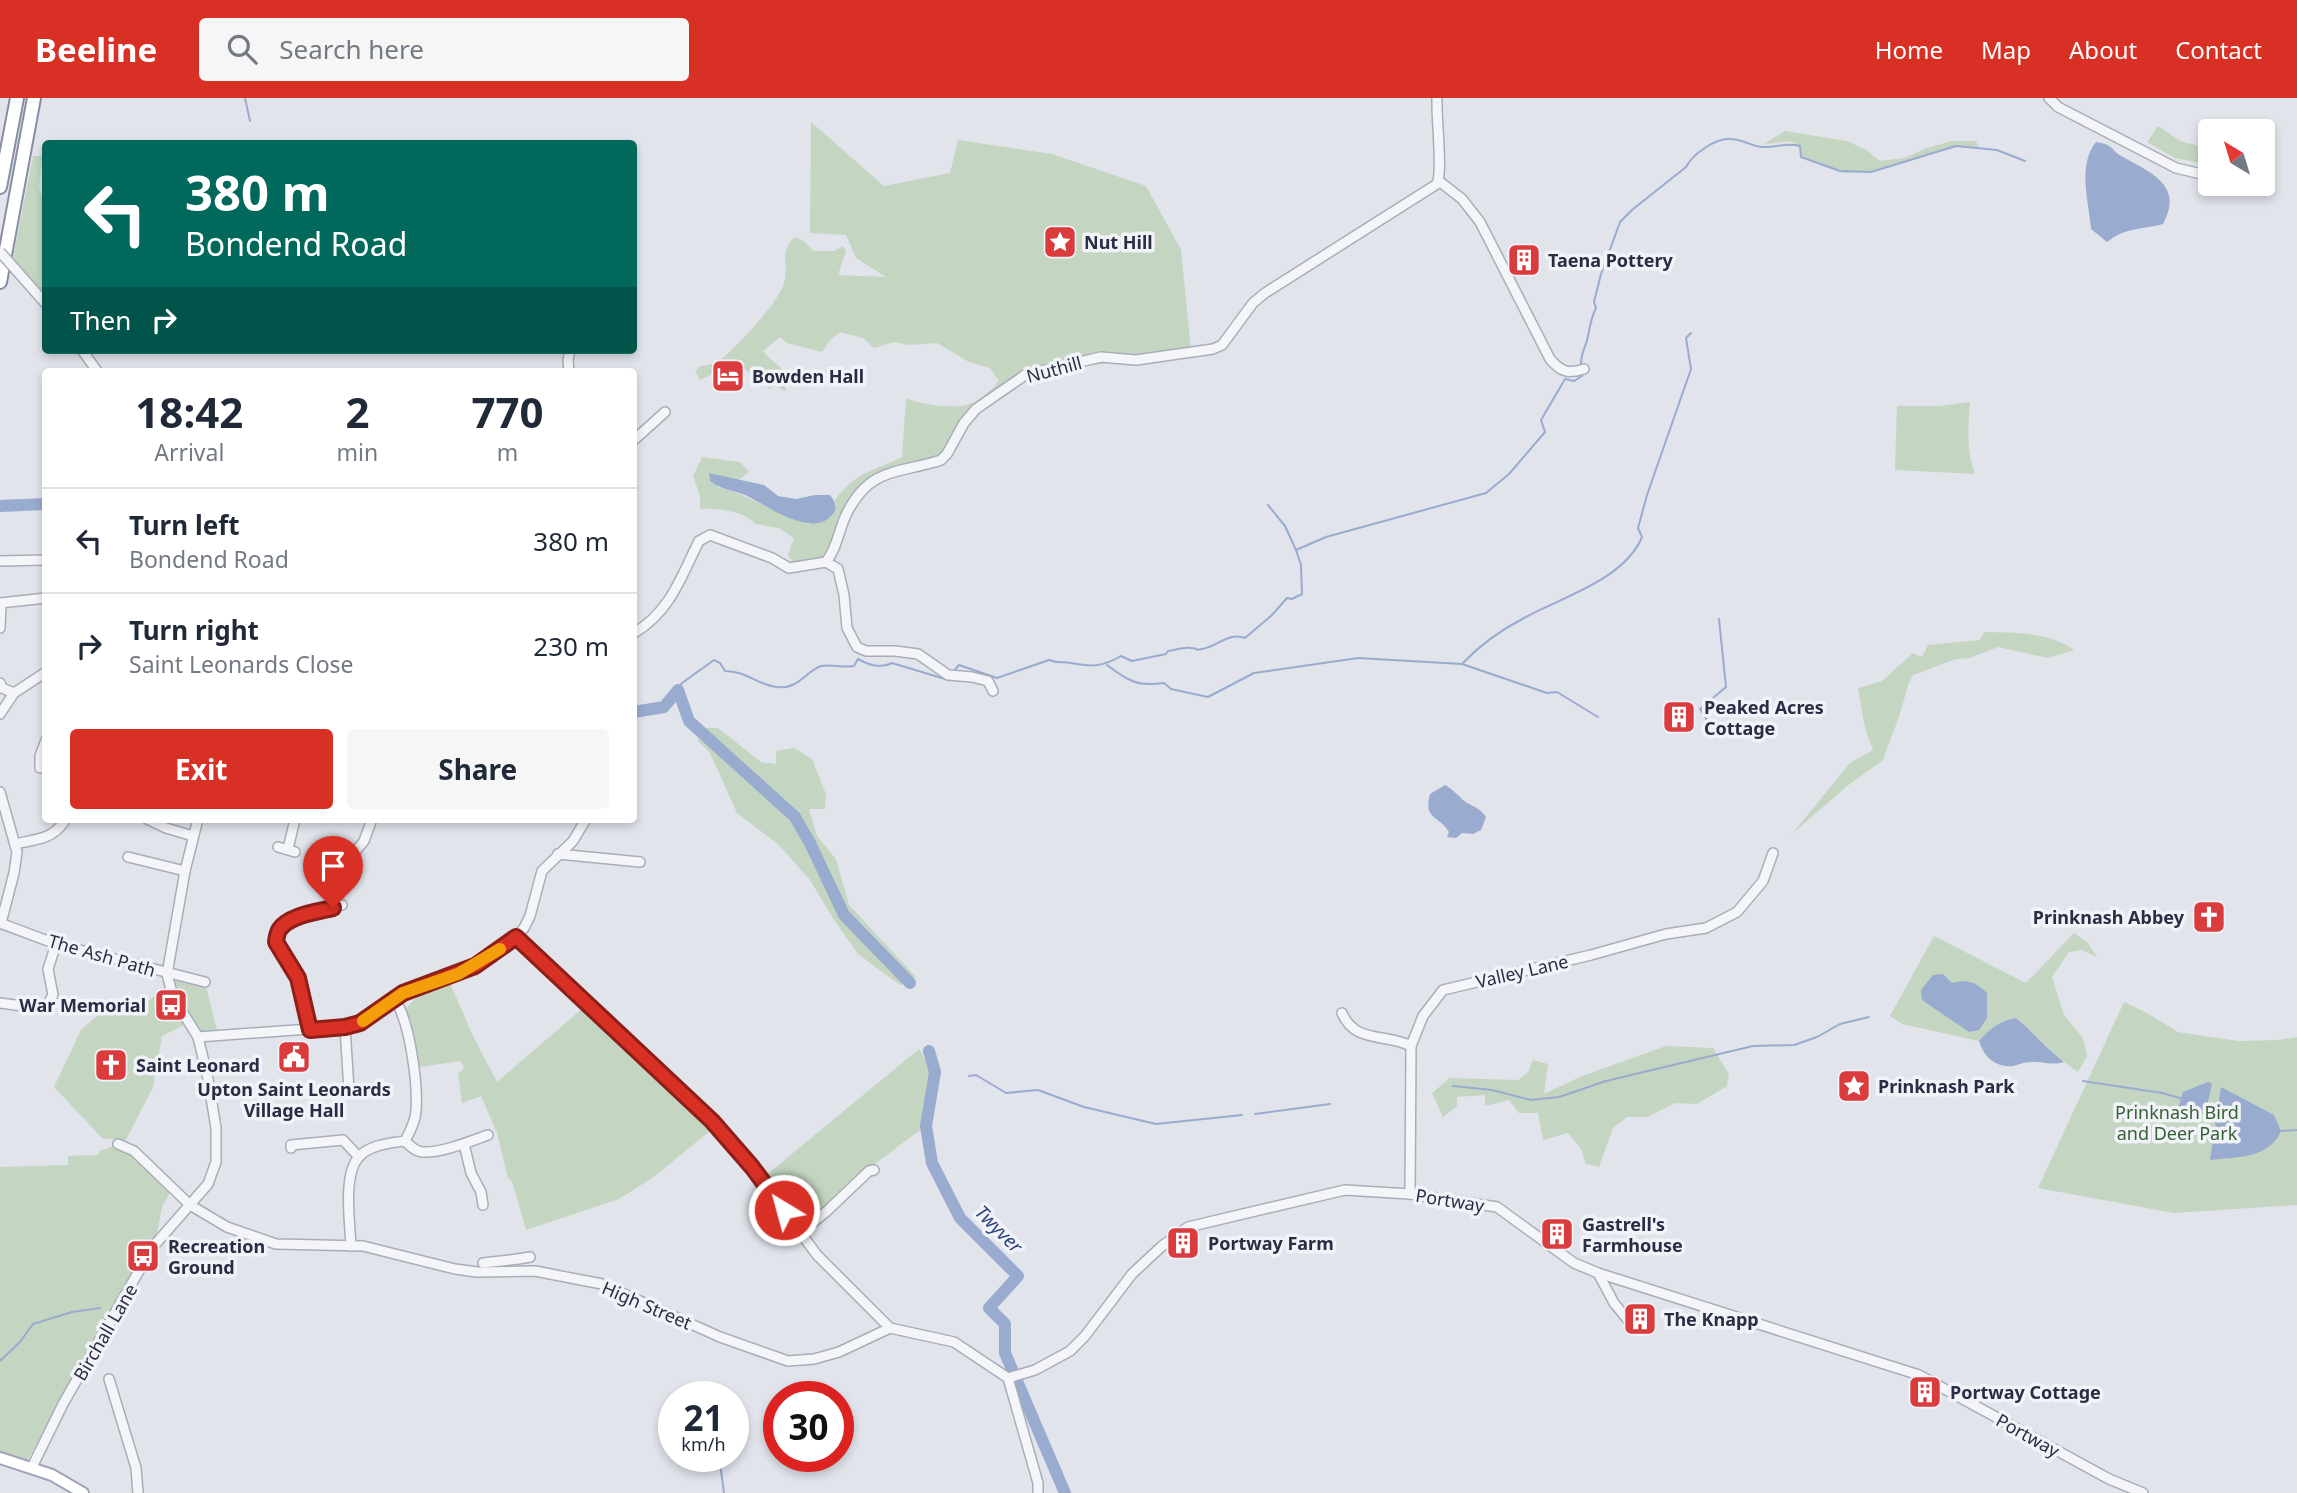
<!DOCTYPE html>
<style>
body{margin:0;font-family:"Noto Sans",sans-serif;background:#f6f6f7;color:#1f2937;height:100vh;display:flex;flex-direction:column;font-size:26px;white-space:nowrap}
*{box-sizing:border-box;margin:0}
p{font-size:23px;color:#747a83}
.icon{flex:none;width:38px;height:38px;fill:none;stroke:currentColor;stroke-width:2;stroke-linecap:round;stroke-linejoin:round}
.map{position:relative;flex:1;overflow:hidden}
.sheet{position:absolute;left:42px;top:270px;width:595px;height:455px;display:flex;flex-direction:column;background:#fff;border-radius:7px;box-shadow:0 4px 10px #0003}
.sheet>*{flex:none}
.top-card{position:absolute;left:42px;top:42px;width:595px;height:214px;border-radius:7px;box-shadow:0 4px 10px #0003;background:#00695c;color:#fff;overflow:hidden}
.needle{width:46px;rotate:322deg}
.controls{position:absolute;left:2198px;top:21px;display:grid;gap:14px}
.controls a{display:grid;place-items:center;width:77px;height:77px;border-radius:7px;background:#fff;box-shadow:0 4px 10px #0003;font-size:35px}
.speed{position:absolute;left:658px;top:1283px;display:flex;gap:14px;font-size:35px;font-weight:700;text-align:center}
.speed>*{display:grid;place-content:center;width:91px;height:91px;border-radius:50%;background:#fff;box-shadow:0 4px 10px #0003;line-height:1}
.speed small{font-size:18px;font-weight:400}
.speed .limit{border:10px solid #d22;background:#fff;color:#111}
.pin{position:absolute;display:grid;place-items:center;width:60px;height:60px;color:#fff;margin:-72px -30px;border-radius:50% 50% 50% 0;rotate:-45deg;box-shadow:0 0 7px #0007}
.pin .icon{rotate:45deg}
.me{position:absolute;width:77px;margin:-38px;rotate:323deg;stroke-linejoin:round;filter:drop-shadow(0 0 5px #0008)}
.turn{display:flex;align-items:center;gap:24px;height:147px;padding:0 28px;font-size:32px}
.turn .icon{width:91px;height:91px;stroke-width:2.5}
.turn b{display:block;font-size:49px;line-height:60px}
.then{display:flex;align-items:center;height:66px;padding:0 28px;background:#0003;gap:14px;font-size:26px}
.eta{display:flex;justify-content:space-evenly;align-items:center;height:119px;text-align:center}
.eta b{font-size:42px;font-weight:700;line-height:49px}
.action{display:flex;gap:14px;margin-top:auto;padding:14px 28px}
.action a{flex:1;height:80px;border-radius:7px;background:#d93025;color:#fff;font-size:28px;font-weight:700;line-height:80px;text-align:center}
.action a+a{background:#f6f6f7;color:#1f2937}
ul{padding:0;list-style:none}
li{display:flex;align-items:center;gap:21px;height:105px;padding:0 28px;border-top:2px solid #e0e1e3}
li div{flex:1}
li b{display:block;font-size:26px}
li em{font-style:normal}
header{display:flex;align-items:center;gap:42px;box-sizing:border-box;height:98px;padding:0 35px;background:#d93025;color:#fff}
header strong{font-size:33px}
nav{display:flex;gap:38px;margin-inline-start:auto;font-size:24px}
.search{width:490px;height:63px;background:#f6f6f7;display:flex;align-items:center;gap:18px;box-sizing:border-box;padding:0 24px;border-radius:7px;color:#747a83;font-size:26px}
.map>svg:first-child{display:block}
</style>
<header>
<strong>Beeline</strong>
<div class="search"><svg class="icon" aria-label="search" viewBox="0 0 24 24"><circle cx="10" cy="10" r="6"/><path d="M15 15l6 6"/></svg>Search here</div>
<nav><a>Home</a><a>Map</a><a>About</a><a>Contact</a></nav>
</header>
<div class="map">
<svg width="2297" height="1395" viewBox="0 0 2297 1395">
<rect width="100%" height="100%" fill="#e1e4eb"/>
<g fill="#c4d6c1">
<path d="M811,24l73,64 66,-13 8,-33 94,14 94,32 35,64 10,101 -166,24 -34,20 -43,55 -9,5c-24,7 -58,11 -76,29 -18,18 -27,50 -37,73l-31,7 -7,-9 6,-17 -15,-10 -24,-4c-10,-13 -39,-16 -55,-15v-13l-7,-20 9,-19 38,5 9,10 -9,7 -21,-2 -9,-4 8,14c33,8 59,29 92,37l26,-17 -1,-7c23,-30 36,-27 67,-43l4,-59c13,6 46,11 61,7 12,-3 24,-15 32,-24l-9,-13 -21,-6 -32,-19 -29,2 -14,-3 -20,6 -11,-10 -23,-6 -10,8 -8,12 -35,-9 -7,-6 -17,14c7,10 19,15 25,25l-3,10 1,6 -12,-8 -4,5 -28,-22 3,-2 -3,-5 -42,20 -5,-8 5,-6c9,0 18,-4 25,-10 16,-14 53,-53 59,-73 5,-16 -5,-34 11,-46l10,5 8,9h21l9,-5 3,5 -8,24 48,2 -30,-19 -10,-23 -36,-2z"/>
<polygon points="2158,28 2180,43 2210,51 2210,67 2175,60 2147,44"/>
<polygon points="1785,33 1847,43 1866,52 1880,63 1904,60 1927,50 1952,43 1976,43 1979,51 1956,48 1871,74 1843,75 1801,59 1800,48 1790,43 1764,46"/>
<polygon points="33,58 42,58 39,90 45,106 45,200 13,160"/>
<path d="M1970,304c-2,26 -4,48 5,72l-80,-4 2,-64h41z"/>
<path d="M1984,534c31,1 64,-1 90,18l-26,8 -50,-11 -28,11 -14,1 -43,16 -5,10 -8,29 -17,46 -37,27 -55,48 59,-72 23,-13 -8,-22 -7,-40 24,-7 31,-28 9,4 6,-12 52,-5z"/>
<polygon points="702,630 718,630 761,664 776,666 776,653 794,650 812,661 826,696 825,711 809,711 817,738 836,761 849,807 916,879 900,887 858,856 834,822 810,782 778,746 737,715 710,655 698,643"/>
<path d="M2074,835l14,10 9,14 -16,-7 -12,2 -17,25 12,38 19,23 4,18 -9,16c-24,-16 -40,-36 -62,-54 -17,3 -27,11 -37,23l-77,-17 -12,-8 44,-80 92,47z"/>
<polygon points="167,876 205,884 218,936 202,938 188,925 162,938 153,989 126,1042 102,1040 54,989 81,932 113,904 145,906 168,887"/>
<polygon points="450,885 473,938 497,984 583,910 711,1032 655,1078 619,1101 526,1132 512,1083 508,1080 497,1035 481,998 462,1005 458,975 464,971 461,963 419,969 405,912 420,895"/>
<polygon points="2124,904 2147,915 2178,934 2238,943 2278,942 2297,939 2297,1107 2174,1115 2038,1090"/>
<polygon points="1666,948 1713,950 1729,976 1727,988 1697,1006 1675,1005 1647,1019 1627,1019 1613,1030 1599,1069 1586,1066 1581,1051 1568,1035 1543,1042 1538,1015 1519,1015 1509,1002 1485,1008 1485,997 1457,999 1457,1008 1443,1019 1432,995 1450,980 1518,982 1528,974 1533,962 1548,966 1544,996 1582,978"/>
<polygon points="919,951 932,974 923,1017 923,1030 865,1073 801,1131 765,1078"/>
<polygon points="118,1046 172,1090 162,1109 155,1146 108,1230 100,1228 27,1363 0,1354 0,1069 68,1067 68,1058 98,1057 100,1053"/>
</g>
<g fill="#99abce">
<path d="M2096,44c19,3 13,7 27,15 29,16 61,29 40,67 -23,6 -37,3 -56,18l-16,-13c-2,-27 -14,-64 5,-87z"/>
<path d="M709,375l55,12 14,11 18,3 19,-4h15c5,6 8,12 3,19 -21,26 -66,-9 -88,-19 -13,-5 -25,-6 -35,-14z"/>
<path d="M1445,687c8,5 12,9 18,15 8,7 16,6 23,17l-5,13 -8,4 -11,-1 -6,5 -9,-1 2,-5c-10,-17 -26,-12 -19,-38z"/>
<path d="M1943,876l9,9c15,-4 24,-1 35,10v25l-8,12 -10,2 -47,-32 -1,-10 12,-15z"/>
<path d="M2016,920c17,14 30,30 48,44 -15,4 -22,-1 -34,0 -6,0 -12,3 -17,4 -17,2 -29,-9 -34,-25 10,-12 20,-20 37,-23z"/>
<polygon points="2208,984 2212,986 2206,1013 2198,1021 2183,1014 2179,1008 2183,994"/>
<path d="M2221,989l53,28 7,16c-12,28 -45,26 -71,29z"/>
</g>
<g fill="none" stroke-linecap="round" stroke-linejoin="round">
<g stroke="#99abce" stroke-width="2">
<polyline points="245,0 250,23"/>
<path d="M1581,266c0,-13 5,-16 7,-28 2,-10 3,-18 8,-28l-2,-6 7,-28 19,-52 12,-12 54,-43c7,-13 29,-29 44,-28 12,0 21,7 32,8 14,1 25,-5 38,-1l1,11 39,14 31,1 85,-26 41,4 28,11"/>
<polyline points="1268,407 1285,428 1296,452"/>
<path d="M1463,565c18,-19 38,-33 61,-45 38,-21 100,-38 118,-81l-4,-9 9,-33 44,-126 -5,-31 5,-5"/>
<path d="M1107,567c21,16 31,22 57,18l7,6 37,8 46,-24 104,-15 104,6 85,29 10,-1 41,25"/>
<path d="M954,573l5,-6 38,13 52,-18c9,4 14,1 22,3 21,4 31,4 50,-7l11,5 34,-7 2,-3c7,-1 16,-4 23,-3 11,1 1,3 11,1 17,-3 26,-17 43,-11l27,-23 15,-17 5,1 10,-5 -1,-29 -5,-15 30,-13 160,-44 23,-19 36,-42 -4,-12 24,-41 9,2 8,-5v-3"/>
<path d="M678,592l4,-7 32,-23 6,3 5,8c22,0 32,14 52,16 21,3 29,-16 44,-21 10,-2 23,2 33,0l4,-7c11,6 22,10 34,4l53,16 2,-2"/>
<polyline points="1708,624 1700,611 1726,589 1719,521"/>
<polyline points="969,978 976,977 1006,995 1038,992 1084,1009 1156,1026 1242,1017"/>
<polyline points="2083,983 2162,995 2183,1001"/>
<polyline points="1453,988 1492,992 1531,1002 1559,999 1606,983 1753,948 1794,947 1817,939 1840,926 1869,919"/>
<polyline points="1255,1016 1330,1006"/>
<polyline points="2281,1033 2297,1032"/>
<polyline points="0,1263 20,1244 33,1226 72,1214 100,1210"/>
<polyline points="719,1358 724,1395"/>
</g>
<g stroke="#99abce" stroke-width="12">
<polyline points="0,408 46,406"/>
<polyline points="634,614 664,609 678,592 689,623 795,719 810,745 844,817 910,885"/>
<polyline points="929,953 935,974 926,1028 932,1065 960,1120 1018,1178 989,1210 1005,1226 1005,1255 1065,1395"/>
</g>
<defs>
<g id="minor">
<polyline points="2049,0 2058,9 2176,70 2210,78"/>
<path d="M1439,83l23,18 18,23 70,137c11,13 18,15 34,10"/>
<polyline points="2248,86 2263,89"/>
<polyline points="82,252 97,273"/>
<polyline points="569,273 568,262 570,252"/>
<polyline points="634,342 665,314"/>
<polyline points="0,463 46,462"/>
<polyline points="826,464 838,471 844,497 847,530 857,549 866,553 895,553 918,556 948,577 972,579 988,583 993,593"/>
<polyline points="0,505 46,500"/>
<polyline points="0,530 1,505"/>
<path d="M634,535c36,-21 47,-56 65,-92l11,-6 62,23 17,10 37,-6c12,-15 13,-35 22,-51 24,-45 51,-37 93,-51l6,-6 17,-31 12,-14 49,-34 76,-18 35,3 77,-11 9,-4 31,-42 12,-10 172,-109c6,-12 -1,-67 0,-86"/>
<polyline points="0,585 2,590 14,595"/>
<polyline points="0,616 14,595 46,574"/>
<polyline points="46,642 40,658 40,670 46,669"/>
<polyline points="0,694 17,754 14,775 1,825"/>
<polyline points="147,721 166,730 193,738"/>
<path d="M15,746c21,-5 36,-4 49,-22l-1,-3"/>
<polyline points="278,749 295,754"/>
<polyline points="288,751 295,721"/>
<polyline points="558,756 640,764"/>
<polyline points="128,759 185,773"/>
<polyline points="350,760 364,743 372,721"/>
<polyline points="0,825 56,846 205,884"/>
<polyline points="516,839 712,1023 752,1069 817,1157 890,1230"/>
<polyline points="0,905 45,911 53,897 48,871 56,846"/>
<path d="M1342,915c13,31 44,20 69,33"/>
<polyline points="345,929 349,992"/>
<polyline points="310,932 298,880 276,844 279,832 299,819 342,807"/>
<polyline points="198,939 351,928 368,921 403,895 458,876 475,868 516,839 524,830 530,818 542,773 573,743 586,721"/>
<path d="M405,1043c5,5 11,11 18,11 19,1 48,-11 65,-17"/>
<polyline points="118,1046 134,1053 190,1107 227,1129 276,1146 363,1148 455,1171 477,1174 535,1173 602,1186 720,1239 788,1263 814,1261 839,1254 890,1230 954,1244 1008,1280"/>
<polyline points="464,1046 471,1075 481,1094 483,1107"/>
<polyline points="291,1050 291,1047 343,1042 358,1058"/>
<polyline points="1410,1096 1411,948 1423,918 1443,892 1591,857 1666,836 1706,830 1737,814 1763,783 1773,755"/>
<polyline points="801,1134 827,1113 869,1073 874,1072"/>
<path d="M351,1148c-1,-23 -8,-70 7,-88 10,-13 32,-15 47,-17 5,-10 10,-18 11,-30 2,-27 -6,-90 -22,-113"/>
<path d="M483,1165c17,-2 31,-3 47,-6"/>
<polyline points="1598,1175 1614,1205 1633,1228"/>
<polyline points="1008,1280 1035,1272 1070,1253 1085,1238 1132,1176 1162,1148 1188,1129 1345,1092 1410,1096 1497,1109 1574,1165 1598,1175 1919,1277 2109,1381 2143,1395"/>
<polyline points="1008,1280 1038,1385 1038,1395"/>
<polyline points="109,1281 136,1370 138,1395"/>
<polyline points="32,1369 63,1306 152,1150 208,1086 216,1064 216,1030 208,981 198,939 173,899 167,876 185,773 198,721"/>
</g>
<polyline id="major" points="0,1360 52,1377 83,1395"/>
<g id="highway">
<polyline points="0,89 17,0"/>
<polyline points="0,184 34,0"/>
</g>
</defs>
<use href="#minor" stroke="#aaadb9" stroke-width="12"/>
<use href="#major" stroke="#9fa5b8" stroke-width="14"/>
<use href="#highway" stroke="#878ea3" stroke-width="16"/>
<use href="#minor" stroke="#f4f5f9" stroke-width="9"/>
<use href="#major" stroke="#fff" stroke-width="10"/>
<use href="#highway" stroke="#fff" stroke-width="12"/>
<defs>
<polyline id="minor-bridge" points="0,154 46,206"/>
</defs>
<use href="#minor-bridge" stroke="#aaadb9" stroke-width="12" stroke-linecap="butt"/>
<use href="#minor-bridge" stroke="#f4f5f9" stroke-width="9"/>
</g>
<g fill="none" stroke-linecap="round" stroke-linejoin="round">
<defs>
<path id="route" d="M333,810c-16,4 -44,7 -54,22 -1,1 -3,10 -3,12l22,36 12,52 35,-3 15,-4 43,-30 72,-27 41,-29 196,184 40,46 32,43"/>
</defs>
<use href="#route" stroke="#8d1f18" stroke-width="18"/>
<use href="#route" stroke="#d93025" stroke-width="12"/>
<polyline stroke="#f59e0b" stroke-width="12" points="363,923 403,895 458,876 500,851"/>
</g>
<defs>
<symbol id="sight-square" viewBox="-11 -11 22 22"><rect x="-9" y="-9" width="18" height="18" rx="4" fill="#da3c3d" stroke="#f1f3f8"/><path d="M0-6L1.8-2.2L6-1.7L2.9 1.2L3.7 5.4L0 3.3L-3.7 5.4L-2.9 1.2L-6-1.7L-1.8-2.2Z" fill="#fff"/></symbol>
<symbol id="building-square" viewBox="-11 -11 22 22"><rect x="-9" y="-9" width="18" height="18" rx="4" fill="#da3c3d" stroke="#f1f3f8"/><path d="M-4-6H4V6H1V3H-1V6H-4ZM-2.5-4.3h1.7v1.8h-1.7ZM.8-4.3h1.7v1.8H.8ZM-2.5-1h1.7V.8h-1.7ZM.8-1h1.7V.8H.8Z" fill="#fff"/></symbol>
<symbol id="hotel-square" viewBox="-11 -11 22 22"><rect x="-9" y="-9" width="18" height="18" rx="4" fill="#da3c3d" stroke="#f1f3f8"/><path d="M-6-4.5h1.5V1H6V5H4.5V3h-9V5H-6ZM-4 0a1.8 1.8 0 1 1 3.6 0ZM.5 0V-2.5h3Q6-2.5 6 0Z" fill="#fff"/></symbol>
<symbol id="church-square" viewBox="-11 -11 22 22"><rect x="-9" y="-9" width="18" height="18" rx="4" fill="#da3c3d" stroke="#f1f3f8"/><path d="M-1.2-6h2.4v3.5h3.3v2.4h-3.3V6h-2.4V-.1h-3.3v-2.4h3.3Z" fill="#fff"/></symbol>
<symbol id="bus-square" viewBox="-11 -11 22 22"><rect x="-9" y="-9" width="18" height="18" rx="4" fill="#da3c3d" stroke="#f1f3f8"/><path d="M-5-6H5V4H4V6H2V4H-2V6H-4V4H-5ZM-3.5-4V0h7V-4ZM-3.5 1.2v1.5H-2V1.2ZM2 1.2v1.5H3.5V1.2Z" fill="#fff"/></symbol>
<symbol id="civic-square" viewBox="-11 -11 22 22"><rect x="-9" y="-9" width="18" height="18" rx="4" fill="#da3c3d" stroke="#f1f3f8"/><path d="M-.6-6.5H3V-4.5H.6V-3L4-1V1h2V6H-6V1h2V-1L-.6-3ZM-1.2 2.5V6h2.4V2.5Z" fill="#fff"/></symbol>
</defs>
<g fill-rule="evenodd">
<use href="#sight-square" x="1041" y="125" width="38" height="38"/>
<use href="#building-square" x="1505" y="143" width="38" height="38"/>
<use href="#hotel-square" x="709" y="259" width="38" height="38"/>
<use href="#building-square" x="1660" y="600" width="38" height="38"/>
<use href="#church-square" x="2190" y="800" width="38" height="38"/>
<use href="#bus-square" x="152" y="888" width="38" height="38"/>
<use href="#civic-square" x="275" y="940" width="38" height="38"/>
<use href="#church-square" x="92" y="948" width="38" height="38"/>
<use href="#sight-square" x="1835" y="969" width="38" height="38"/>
<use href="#building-square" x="1538" y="1117" width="38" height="38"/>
<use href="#building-square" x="1164" y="1126" width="38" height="38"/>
<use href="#bus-square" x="124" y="1139" width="38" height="38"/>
<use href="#building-square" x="1621" y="1202" width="38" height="38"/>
<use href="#building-square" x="1906" y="1275" width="38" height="38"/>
</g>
<g text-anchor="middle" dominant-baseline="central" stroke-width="7" stroke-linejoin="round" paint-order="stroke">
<g font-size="18" font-weight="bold" fill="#282e44" stroke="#f1f3f8" text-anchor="start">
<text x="1084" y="144">Nut Hill</text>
<text x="1548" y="162">Taena Pottery</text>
<text x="752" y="278">Bowden Hall</text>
<text x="1704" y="609">Peaked Acres<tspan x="1704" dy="21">Cottage</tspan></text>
<text x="2184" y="819" text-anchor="end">Prinknash Abbey</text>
<text x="146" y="907" text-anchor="end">War Memorial</text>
<text x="136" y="967">Saint Leonard</text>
<text x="1878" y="988">Prinknash Park</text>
<text x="294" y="991" text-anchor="middle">Upton Saint Leonards<tspan x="294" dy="21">Village Hall</tspan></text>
<text x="1582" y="1126">Gastrell's<tspan x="1582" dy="21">Farmhouse</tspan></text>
<text x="1208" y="1145">Portway Farm</text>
<text x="168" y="1148">Recreation<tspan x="168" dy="21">Ground</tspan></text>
<text x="1664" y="1221">The Knapp</text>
<text x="1950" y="1294">Portway Cottage</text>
</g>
<g font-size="18" fill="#282e44" stroke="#f1f3f8">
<text transform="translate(1054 271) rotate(-15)">Nuthill</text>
<text transform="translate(102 857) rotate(16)">The Ash Path</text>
<text transform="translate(1522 873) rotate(-13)">Valley Lane</text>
<text transform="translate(1450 1102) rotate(9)">Portway</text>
<text transform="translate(647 1207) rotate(23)">High Street</text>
<text transform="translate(105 1234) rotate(-60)">Birchall Lane</text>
<text transform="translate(2028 1337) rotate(29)">Portway</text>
</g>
<g font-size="18" fill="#366134" stroke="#f1f3f8">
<text x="2177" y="1014">Prinknash Bird<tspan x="2177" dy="21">and Deer Park</tspan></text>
</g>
<g font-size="19" font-style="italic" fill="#2e457c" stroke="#f1f3f8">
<text transform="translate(999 1131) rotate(45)">Twyver</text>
</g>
</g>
</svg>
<div class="controls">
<a><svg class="needle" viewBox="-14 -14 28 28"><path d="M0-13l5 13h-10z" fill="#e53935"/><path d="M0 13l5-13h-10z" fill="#747a83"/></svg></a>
</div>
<div class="speed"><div>21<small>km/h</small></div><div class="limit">30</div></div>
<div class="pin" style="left:333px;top:810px;background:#d93025"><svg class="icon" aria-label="arrive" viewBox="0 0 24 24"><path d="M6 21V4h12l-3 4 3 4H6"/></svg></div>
<svg class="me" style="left:784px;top:1112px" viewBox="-20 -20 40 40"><circle r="17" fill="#d93025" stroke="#fff" stroke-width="3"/><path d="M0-11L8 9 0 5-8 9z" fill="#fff"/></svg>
<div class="top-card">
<div class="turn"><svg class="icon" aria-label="left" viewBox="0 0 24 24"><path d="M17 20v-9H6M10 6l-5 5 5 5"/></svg><div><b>380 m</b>Bondend Road</div></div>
<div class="then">Then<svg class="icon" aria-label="right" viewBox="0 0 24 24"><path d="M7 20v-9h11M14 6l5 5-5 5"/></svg></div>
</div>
<section class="sheet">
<div class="eta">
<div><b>18:42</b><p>Arrival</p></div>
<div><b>2</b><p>min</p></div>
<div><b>770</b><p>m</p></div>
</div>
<ul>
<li><svg class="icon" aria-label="left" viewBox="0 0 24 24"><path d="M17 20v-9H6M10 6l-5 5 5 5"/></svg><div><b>Turn left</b><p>Bondend Road</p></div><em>380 m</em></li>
<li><svg class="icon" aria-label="right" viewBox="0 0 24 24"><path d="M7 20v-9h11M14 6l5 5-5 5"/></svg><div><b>Turn right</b><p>Saint Leonards Close</p></div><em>230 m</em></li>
</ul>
<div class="action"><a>Exit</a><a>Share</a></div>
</section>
</div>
